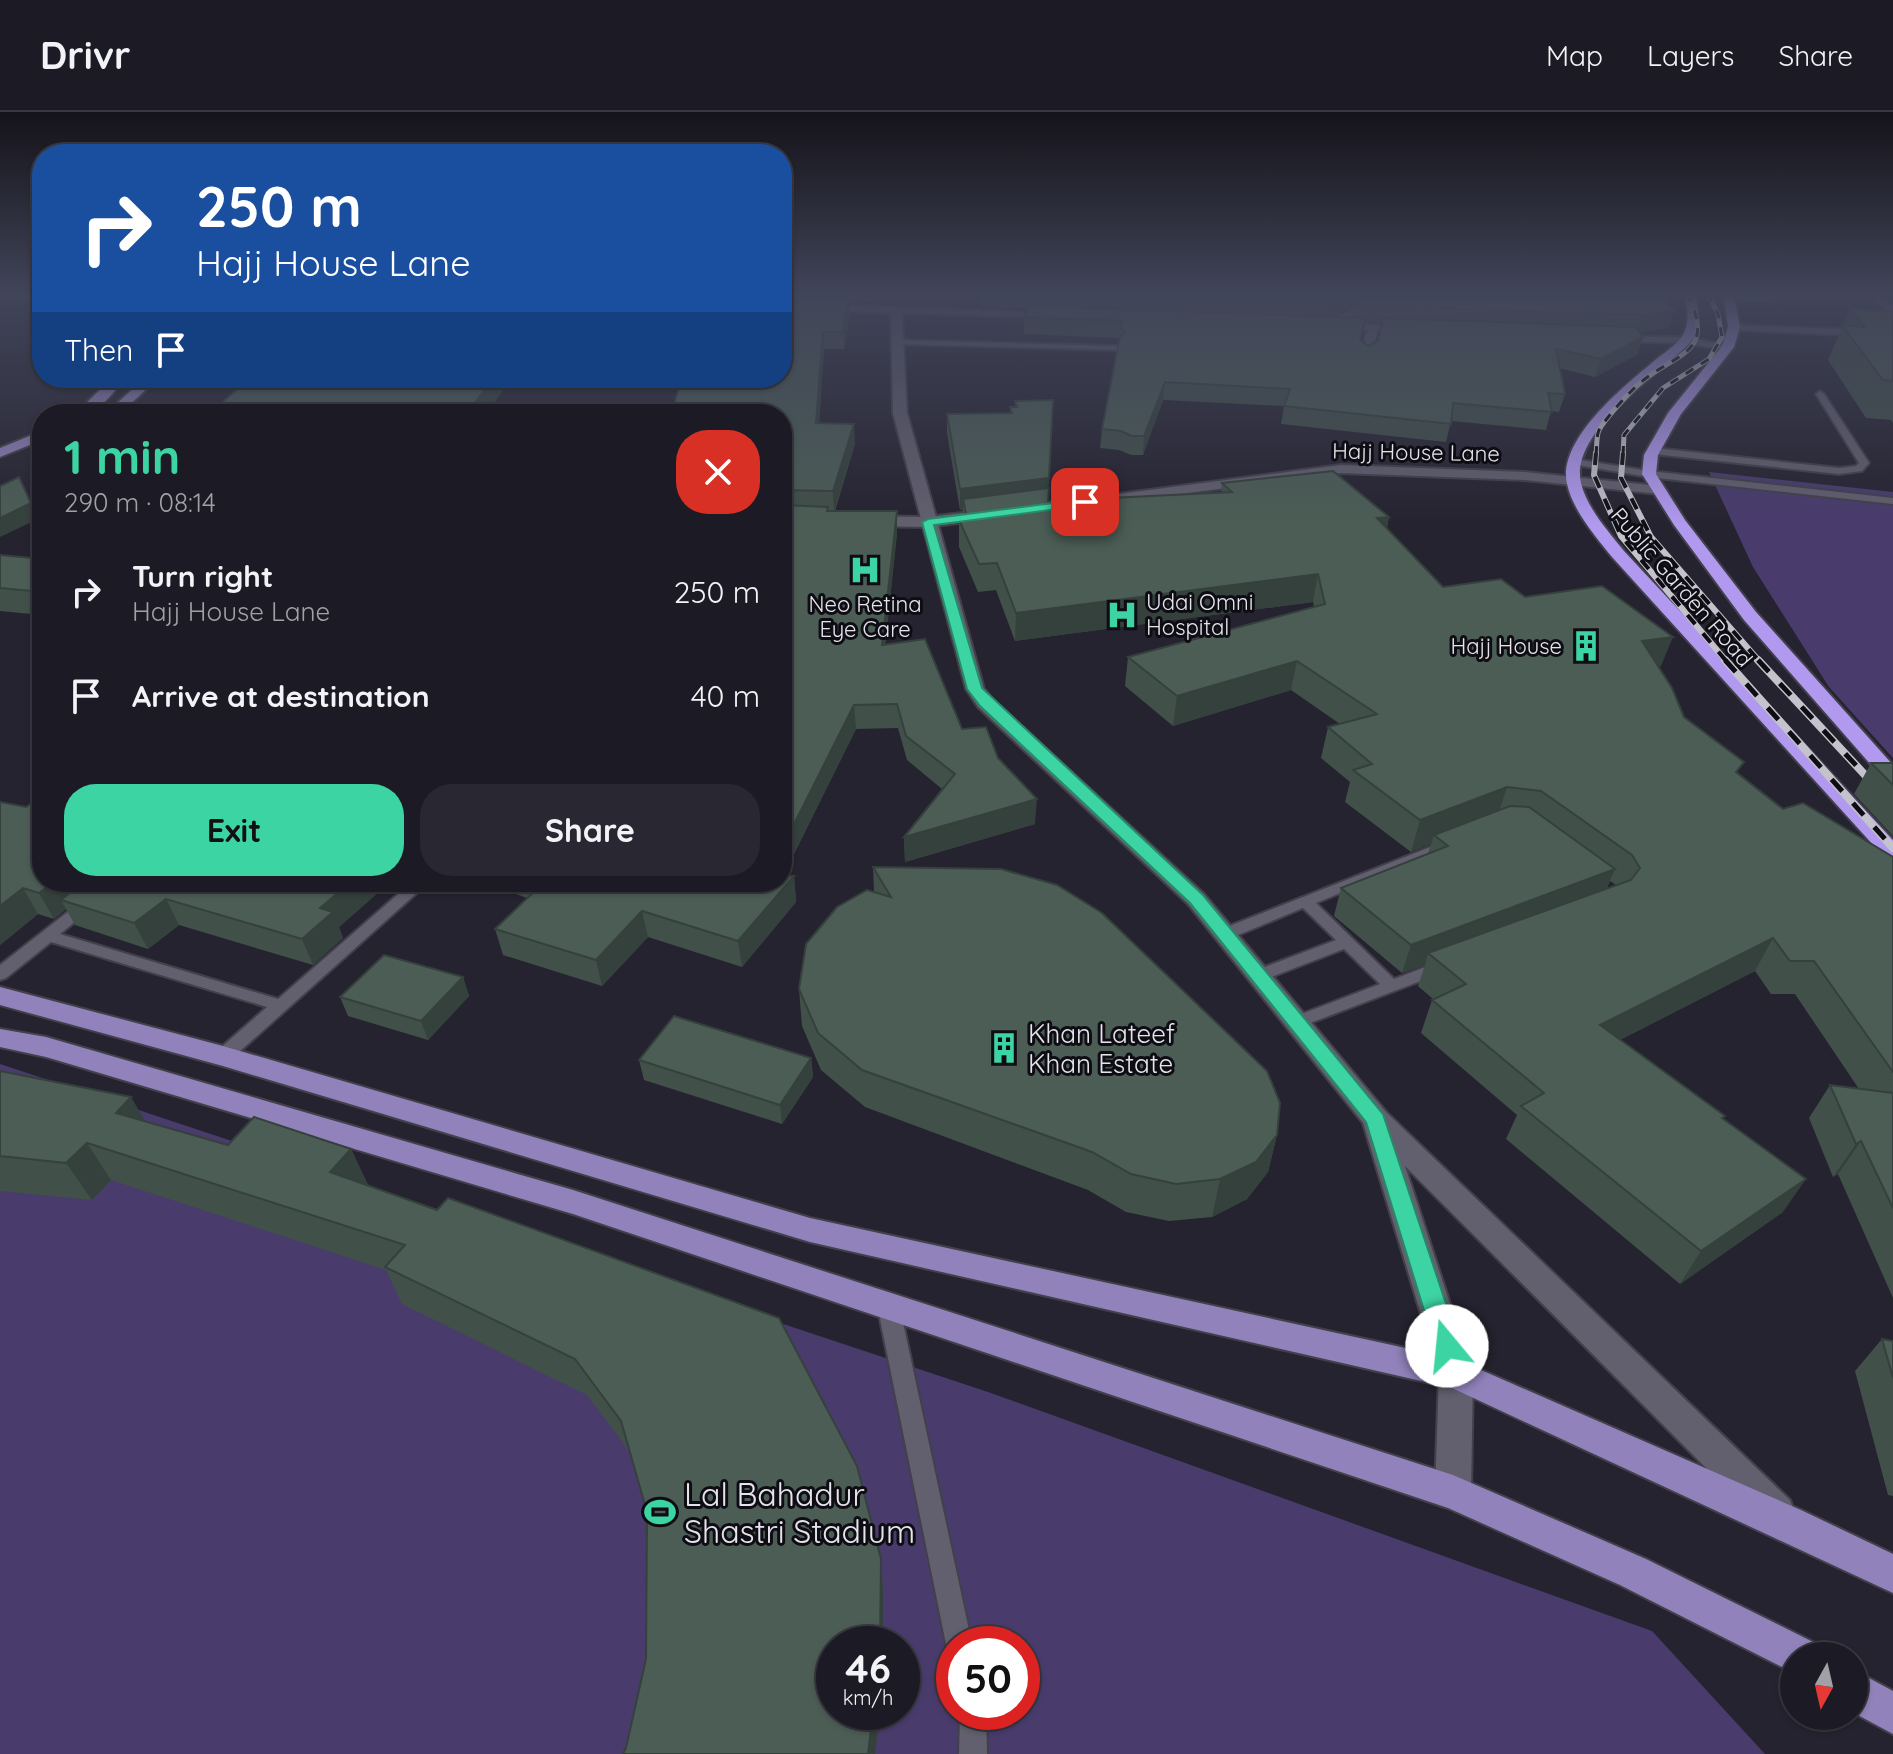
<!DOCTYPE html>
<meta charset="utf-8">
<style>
body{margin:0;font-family:Quicksand,sans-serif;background:#292731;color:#f1f3f6;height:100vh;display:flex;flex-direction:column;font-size:30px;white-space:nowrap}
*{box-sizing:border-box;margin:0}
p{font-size:26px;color:#a0a1a6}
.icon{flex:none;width:44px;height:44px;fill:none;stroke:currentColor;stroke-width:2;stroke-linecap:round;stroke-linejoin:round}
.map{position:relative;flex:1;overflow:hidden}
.drawer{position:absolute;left:32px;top:292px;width:760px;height:488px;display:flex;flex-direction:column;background:#1c1a24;border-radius:32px;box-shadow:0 2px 6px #0004,0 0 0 2px #3a3841}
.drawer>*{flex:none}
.hud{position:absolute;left:32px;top:32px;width:760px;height:244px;border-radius:32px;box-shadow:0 2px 6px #0004,0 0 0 2px #3a3841;background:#1a4fa0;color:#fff;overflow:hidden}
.needle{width:52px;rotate:188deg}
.buttons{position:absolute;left:1780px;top:1530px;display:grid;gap:16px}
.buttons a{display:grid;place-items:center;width:88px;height:88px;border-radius:50%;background:#1c1a24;box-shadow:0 2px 6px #0004,0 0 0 2px #3a3841;font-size:40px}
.speed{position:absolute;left:816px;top:1514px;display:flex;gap:16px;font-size:40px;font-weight:700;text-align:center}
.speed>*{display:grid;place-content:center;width:104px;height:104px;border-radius:50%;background:#1c1a24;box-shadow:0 2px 6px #0004,0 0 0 2px #3a3841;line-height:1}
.speed small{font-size:20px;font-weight:400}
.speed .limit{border:12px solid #d22;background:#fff;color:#111}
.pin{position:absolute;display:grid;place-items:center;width:68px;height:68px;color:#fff;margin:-34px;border-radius:16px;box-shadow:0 4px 12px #0006}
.me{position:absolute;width:88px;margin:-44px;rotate:343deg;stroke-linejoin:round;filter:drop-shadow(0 0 6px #0008)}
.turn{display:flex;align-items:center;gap:28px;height:168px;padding:0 32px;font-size:36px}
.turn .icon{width:104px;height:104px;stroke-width:2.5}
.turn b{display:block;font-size:56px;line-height:68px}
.then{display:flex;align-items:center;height:76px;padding:0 32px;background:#0003;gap:16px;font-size:30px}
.round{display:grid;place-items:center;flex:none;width:84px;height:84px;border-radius:32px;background:#292731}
.head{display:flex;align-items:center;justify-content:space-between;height:136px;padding:0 32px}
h1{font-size:48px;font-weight:800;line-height:60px;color:#3dd4a3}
.primary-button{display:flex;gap:16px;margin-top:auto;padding:16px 32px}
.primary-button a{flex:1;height:92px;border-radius:32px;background:#3dd4a3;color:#111;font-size:32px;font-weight:800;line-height:92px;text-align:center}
.primary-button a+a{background:#292731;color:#f1f3f6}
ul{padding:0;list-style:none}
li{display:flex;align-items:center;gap:24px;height:104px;padding:0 32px}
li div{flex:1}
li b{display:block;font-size:30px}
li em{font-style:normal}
header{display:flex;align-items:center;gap:48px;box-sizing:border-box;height:112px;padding:0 40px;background:#1c1a24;border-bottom:2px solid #3a3841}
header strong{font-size:38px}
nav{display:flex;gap:44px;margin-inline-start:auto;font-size:28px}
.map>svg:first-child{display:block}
</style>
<header>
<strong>Drivr</strong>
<nav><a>Map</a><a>Layers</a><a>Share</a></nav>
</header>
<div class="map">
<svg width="1893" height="1642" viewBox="0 0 1893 1642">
<rect width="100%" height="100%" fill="#262330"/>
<g fill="#493c6d" fill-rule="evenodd">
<polygon points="1709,360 1893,380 1893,646 1829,575 1753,455"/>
<path d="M0,952l988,328 664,239 113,123h-1765zM834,1532h68v68h-68zM954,1532h68v68h-68z"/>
</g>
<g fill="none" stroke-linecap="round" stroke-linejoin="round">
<defs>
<g id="lane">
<polygon points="13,184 42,186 42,190 17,186"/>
<polygon points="1726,184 1774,184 1775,187 1771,189 1729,188"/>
<polygon points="897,228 1117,234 1121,236 1117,238 894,232"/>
<polygon points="1820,279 1824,282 1869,351 1862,359 1839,362 1654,342 1649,339 1654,336 1839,356 1856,354 1859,351 1816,282"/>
<polygon points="1574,347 1649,359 1893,386 1893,392 1649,365 1571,352 1569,350"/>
<polygon points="1448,728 1455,732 1453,735 1316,791 1394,867 1441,849 1449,855 1447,859 1297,916 1291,914 1288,910 1291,906 1380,872 1344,837 1266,867 1254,867 1252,863 1254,859 1336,828 1303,796 1231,826 1219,826 1217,822 1219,818"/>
<polygon points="106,770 124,770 60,822 278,887 412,770 429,770 229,949 217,949 214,944 217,939 267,895 51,830 6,866 0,868 0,853"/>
<polygon points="888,1183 895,1186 899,1192 972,1532 954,1532 954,1543 950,1541 946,1532 877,1192 881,1186"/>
<polygon points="960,1600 986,1600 987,1642 959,1642"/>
</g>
<g id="street">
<polygon points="1378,184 1391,184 1331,216 1321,214"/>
<polygon points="1869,184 1880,184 1893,194 1893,203"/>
<polygon points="1730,213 1893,219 1893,225 1734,218 1730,217"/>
<polygon points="1368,214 1378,216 1372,245 1366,249 1360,245"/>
<polygon points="1341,353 1525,360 1659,374 1666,378 1659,382 1525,368 1341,361 1088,394 1081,390 1088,386"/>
<polygon points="996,397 1004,402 1001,405 928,415 866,414 858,409 866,404 928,405"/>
</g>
<g id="secondary">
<polygon points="782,191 1059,201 1059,205 1055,206 902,201 907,301 984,577 992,587 1204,782 1387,1001 1790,1388 1795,1401 1790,1414 1777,1419 1764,1414 1405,1054 1473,1262 1471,1380 1466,1392 1453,1397 1440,1392 1435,1380 1439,1262 1363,1011 1188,792 978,595 966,577 893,301 891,201 782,197"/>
<polygon points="1332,211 1411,214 1417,217 1411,220 1328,216 1328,212"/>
<polygon points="1608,224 1686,225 1734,235 1728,239 1686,231 1612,229 1606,226"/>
</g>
<g id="primary">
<path d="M112,266h13c-15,18 -25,36 -50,36z"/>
<polygon points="145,266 158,266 120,302 105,302"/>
<polygon points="42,319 42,328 0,345 0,336"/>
<polygon points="0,875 223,934 810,1106 1456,1247 1801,1398 1893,1442 1893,1481 1452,1276 810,1130 223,954 0,893"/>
<polygon points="0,917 46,925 573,1078 1453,1363 1646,1447 1813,1530 1819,1544 1794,1544 1794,1561 1620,1473 1448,1396 573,1102 46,945 0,935"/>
<polygon points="1854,1558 1893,1579 1893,1622 1854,1601"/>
</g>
<g id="highway">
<path d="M1685,184h10c4,14 5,28 -2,42 -6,11 -22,20 -31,29 -29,25 -91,74 -81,116 6,25 27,48 43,68l269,289v20l-8,-2 -273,-301c-16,-20 -39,-46 -45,-73 -10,-44 56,-97 86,-122 8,-7 21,-15 28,-24 9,-12 7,-29 4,-42z"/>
<polygon points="1724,184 1734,184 1740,215 1734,235 1681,302 1658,343 1656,362 1685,408 1756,500 1893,653 1893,672 1886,670 1744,508 1674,413 1642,362 1644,343 1668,301 1722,234 1728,215"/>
</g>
</defs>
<use href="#lane" stroke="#42404a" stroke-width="4"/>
<use href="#street" stroke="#42404a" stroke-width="4"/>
<use href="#secondary" stroke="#42404a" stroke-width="4"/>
<use href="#primary" stroke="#42404a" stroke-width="4"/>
<use href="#highway" stroke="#42404a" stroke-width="4"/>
<use href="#lane" fill="#625f6e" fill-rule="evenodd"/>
<use href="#street" fill="#625f6e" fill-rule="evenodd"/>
<use href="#secondary" fill="#625f6e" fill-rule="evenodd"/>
<use href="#primary" fill="#9182bb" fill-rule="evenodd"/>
<use href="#highway" fill="#b099ef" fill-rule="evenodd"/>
<defs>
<g id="rail-far2">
<path d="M1596,343c1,-7 0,-18 3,-25 6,-11 31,-39 41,-47 35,-30 77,-29 48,-87"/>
<polyline points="1623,343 1624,323 1663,276 1709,247 1722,225 1718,202 1709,184"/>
</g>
<g id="rail-far1">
<polyline points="1596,341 1594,363 1621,424 1727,550"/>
<polyline points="1623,341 1621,366 1651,425 1760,550"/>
</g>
<g id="rail">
<polyline points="1725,548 1893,736"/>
<polyline points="1758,548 1893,693"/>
</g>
</defs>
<use href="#rail-far2" stroke="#c4c2cb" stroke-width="5"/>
<use href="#rail-far1" stroke="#c4c2cb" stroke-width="6"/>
<use href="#rail" stroke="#c4c2cb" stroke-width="8"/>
<use href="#rail-far2" stroke="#0e0d13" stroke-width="3" stroke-dasharray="9" stroke-linecap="butt"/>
<use href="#rail-far1" stroke="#0e0d13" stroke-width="4" stroke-dasharray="12" stroke-linecap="butt"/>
<use href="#rail" stroke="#0e0d13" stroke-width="5" stroke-dasharray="16" stroke-linecap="butt"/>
</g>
<g fill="#415049" fill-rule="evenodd">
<polygon points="782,184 876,184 872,190 849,190 850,202 844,237 824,237 819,311 855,332 835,399 897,421 885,532 962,617 998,646 1035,712 905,750 904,725 942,677 907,648 898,616 856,617 788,754 782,761"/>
<path d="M981,184h686l2,2 -2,5 2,25 -30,4 -1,22 -43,23 -36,-9 6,26 -6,18 -8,-1 -5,19 -95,-9 -5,21 -165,-18 3,-18 -121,-6 -20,55h-12l-12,-5 -19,-2 2,-19 17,-91 -95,-4v-17l3,-9 -46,-2zM1353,194l-2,11 -18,-1zM1365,210l17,1 -4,18 -10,5 -7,-6z"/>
<polygon points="1850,197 1893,200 1893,311 1891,308 1866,306 1828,248"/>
<polygon points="250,266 487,302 209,302"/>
<path d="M1053,288l-5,101 173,-8 1,-10 167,34 -2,11 56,59 82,10 136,69 -3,1 26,50 55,57 44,35 110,48v441l-55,-124 -5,3 -24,-59 21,-33 29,4 -64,-95h-24l-16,-23 -135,69 103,79 60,93 -103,72 -174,-145 11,-24 -96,-82 11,-33 1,-1 -15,-13 7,-21 -23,8 -68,-57 7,-28 87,-35 3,-9 -20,8 -66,-50 5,-20 -29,-24 7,-31 12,-3 -49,-34 -118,36 -48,-40 3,-29 186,-50 -1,-5 -298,39 -19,-51 -18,2 -19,-45v-27l4,-1v-9h-3l-13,-77v-19l63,-1v-6h5v-6zM1610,769l6,4 -9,3z"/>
<polygon points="0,443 42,447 42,503 0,499"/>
<polygon points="1871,651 1893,651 1893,724 1854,682"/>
<polygon points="0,690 42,770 390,770 339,815 343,826 313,853 179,813 148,837 75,813 66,797 54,807 38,802 0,833"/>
<polygon points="873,755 1277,1023 1268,1060 1247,1087 1212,1105 1169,1109 1126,1100 1088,1078 865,995 821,958 802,914 799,877 874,780"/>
<polygon points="794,764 796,790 742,855 648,825 602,874 503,843 495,817 527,786 484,770 782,770"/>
<polygon points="463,865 469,884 428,928 348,904 340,885"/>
<polygon points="811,946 813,965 782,1012 644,968 639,948"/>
<polygon points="0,959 145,1009 228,1033 351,1037 368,1073 881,1447 883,1480 883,1532 834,1532 880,1600 875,1642 623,1642 626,1636 646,1547 647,1400 631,1342 587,1283 402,1192 386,1158 111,1068 92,1088 0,1079"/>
<polygon points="1882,1227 1893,1229 1893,1384 1888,1383 1855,1259"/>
</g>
<g fill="#35413c">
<polygon points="1343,184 1372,184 1353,193 1353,194 1325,208 1328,192"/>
<polygon points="849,186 850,202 844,237 843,220"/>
<polygon points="1674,199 1669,216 1638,220 1644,203"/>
<polygon points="823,220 824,237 818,331 816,311"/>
<polygon points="1643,225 1638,242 1595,265 1601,247"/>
<polygon points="493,266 511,266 487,302 470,302 469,299"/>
<polygon points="1165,270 1163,288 1143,343 1144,324"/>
<polygon points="854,312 855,332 834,400 833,379"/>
<polygon points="1049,366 1048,387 963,387 963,398 960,398 960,377"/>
<polygon points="31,391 38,407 0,425 0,406"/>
<polygon points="897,399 897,421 883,556 882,533"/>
<polygon points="1389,405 1383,431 1377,406"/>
<polygon points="1318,462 1313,490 1015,529 1016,501"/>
<polygon points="1673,525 1661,554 1631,559 1642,529"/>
<polygon points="1297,549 1291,578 1173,614 1177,584"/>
<polygon points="854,593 856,617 788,754 782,761 782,733"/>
<polygon points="1507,675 1497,706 1434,723 1431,732 1411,740 1420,708"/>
<polygon points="1037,687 1035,712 905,750 904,725"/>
<polygon points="1615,757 1603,785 1428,841 1425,853 1402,861 1411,833"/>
<polygon points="794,764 796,790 742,855 738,829"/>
<polygon points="54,770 101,770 61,788 66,797 54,807 39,781"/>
<polygon points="351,770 390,770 339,815 343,826 313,853 302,827 320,796"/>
<polygon points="23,776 38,802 0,833 0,794"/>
<polygon points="166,787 179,813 148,837 134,811"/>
<polygon points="642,799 648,825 602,874 596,848"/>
<polygon points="1773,826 1755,859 1584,946 1600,913"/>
<polygon points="463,865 469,884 428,928 421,909"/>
<polygon points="811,946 813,965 782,1012 780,993"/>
<polygon points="131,985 153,1022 116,1001"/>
<polygon points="1277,1023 1268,1060 1247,1087 1212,1105 1220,1067"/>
<polygon points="1861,1029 1838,1062 1833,1065 1856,1032"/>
<polygon points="87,1031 111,1068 92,1088 66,1051"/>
<polygon points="351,1037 368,1074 330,1060"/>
<polygon points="1806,1067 1783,1100 1680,1172 1701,1139"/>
<polygon points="881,1447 883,1480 883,1532 880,1532"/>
<polygon points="873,1600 880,1600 875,1642 868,1642"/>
</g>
<g fill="#4c5d55" stroke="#35413c" stroke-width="2">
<polygon points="782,184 849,186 843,220 823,220 816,311 854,312 833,379 782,378 782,302 671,302 682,266 782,266"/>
<polygon points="1142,184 1238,184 1273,186 1276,184 1343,184 1328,192"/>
<polygon points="1370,184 1667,184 1669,186 1661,185 1674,199 1644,203 1353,193"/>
<polygon points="1028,194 1366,206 1360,227 1368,234 1378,229 1383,206 1635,215 1643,225 1601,247 1556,237 1565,282 1548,281 1552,300 1453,291 1451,312 1284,294 1290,277 1165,270 1144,324 1132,324 1121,319 1102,317 1120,224 1125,220 1121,216 1123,209 1024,205"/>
<polygon points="1850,197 1893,200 1893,269 1883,268 1842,213 1865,215"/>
<polygon points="250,266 493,266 469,299 414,300 412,302 209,302"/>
<polygon points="1053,288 1049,366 960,377 947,302 1012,301 1010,295 1017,295 1015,289"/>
<polygon points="1333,359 1389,405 1377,406 1443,475 1501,467 1525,485 1602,474 1673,525 1642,529 1672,576 1684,605 1744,650 1736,660 1783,697 1803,691 1893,745 1893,960 1814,849 1790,849 1773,826 1600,913 1725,1004 1722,1006 1806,1067 1701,1139 1521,994 1544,981 1432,888 1466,872 1428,841 1631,768 1640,756 1632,743 1541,679 1507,675 1420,708 1353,658 1372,652 1328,615 1377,602 1297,549 1177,584 1128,545 1325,492 1318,462 1016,501 997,451 979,452 959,408 967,407 963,387 1049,376 1048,389 1232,380 1222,371"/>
<polygon points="19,365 31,391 0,406 0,374"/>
<polygon points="782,393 828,395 827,399 897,399 882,533 925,527 962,617 986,615 998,646 1037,687 904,725 955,662 906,624 897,592 854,593 786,728 782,733"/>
<polygon points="0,443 42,447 42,480 0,476"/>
<polygon points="1871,651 1893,651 1893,673"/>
<polygon points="42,684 42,770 54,770 39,781 23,776 0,794 0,690 26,695"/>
<polygon points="1510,694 1529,695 1615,757 1411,833 1341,776 1448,734 1434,723"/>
<polygon points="873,755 1001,757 1057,773 1102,801 1267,959 1280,991 1277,1023 1256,1050 1220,1067 1176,1072 1131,1062 1092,1040 862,958 818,921 799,877 806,832 837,795 867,778 891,785"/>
<polygon points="782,764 794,764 738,829 642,799 596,848 495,817 544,770 782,770"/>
<polygon points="83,770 351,770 320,796 333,800 302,827 166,787 134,811 61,788"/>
<polygon points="384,843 463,865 421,909 340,885"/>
<polygon points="674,904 811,946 780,993 639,948"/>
<polygon points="0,959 131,985 116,1001 228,1033 254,1005 351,1037 330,1060 437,1098 448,1086 779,1206 857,1354 881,1447 880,1532 834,1532 834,1600 873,1600 868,1642 623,1642 626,1636 646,1547 647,1400 621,1309 575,1247 385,1155 405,1133 87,1031 66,1051 0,1044"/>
<polygon points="1830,973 1893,981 1893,1096 1861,1029 1856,1032"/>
<polygon points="1882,1227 1893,1229 1893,1266"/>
</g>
<linearGradient id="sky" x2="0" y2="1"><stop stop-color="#15131a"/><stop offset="0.44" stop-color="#414559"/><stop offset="1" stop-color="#414559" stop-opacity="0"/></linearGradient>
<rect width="1893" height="414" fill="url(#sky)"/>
<polygon fill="#3dd4a3" stroke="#288a6a" stroke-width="2" points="1085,387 1091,390 1089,393 934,413 982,576 1203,783 1383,1002 1460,1234 1456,1242 1447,1245 1439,1242 1435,1234 1366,1010 1190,791 980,594 967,577 922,410 928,407"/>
<defs>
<symbol id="hospital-bare" viewBox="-9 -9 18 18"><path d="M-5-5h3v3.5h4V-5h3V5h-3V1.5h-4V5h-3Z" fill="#3dd4a3" stroke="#0e0d13" stroke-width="2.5" paint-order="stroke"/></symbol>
<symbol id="building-bare" viewBox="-9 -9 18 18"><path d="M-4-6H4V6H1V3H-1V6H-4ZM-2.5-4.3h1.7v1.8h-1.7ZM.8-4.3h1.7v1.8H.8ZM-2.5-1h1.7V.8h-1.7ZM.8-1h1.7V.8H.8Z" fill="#3dd4a3" stroke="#0e0d13" stroke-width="2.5" paint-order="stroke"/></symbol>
<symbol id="stadium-bare" viewBox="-9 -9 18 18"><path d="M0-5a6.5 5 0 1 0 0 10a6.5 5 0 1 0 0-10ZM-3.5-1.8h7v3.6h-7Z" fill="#3dd4a3" stroke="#0e0d13" stroke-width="2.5" paint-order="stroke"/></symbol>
</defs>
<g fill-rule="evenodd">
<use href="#hospital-bare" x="843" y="436" width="44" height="44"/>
<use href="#hospital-bare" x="1100" y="481" width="44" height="44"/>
<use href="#building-bare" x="1564" y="512" width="44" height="44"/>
<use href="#building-bare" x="982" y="914" width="44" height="44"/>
<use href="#stadium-bare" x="638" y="1378" width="44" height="44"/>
</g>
<g text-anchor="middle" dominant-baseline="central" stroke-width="6" stroke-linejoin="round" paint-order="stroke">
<g font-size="22" fill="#e5e4ec" stroke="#0e0d13">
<text transform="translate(1416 340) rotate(1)">Hajj House Lane</text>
<text transform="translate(1682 475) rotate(49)">Public Garden Road</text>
</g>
<g font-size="22" fill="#e5e4ec" stroke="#0e0d13" text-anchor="start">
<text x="1146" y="490">Udai Omni<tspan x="1146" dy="25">Hospital</tspan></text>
<text x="865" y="492" text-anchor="middle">Neo Retina<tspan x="865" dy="25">Eye Care</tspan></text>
<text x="1562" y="534" text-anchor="end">Hajj House</text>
</g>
<g font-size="26" fill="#e5e4ec" stroke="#0e0d13" text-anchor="start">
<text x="1028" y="921">Khan Lateef<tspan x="1028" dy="30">Khan Estate</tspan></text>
</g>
<g font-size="32" fill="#e5e4ec" stroke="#0e0d13" text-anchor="start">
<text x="684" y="1382">Lal Bahadur<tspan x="684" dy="37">Shastri Stadium</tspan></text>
</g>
</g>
</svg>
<div class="buttons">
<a><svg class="needle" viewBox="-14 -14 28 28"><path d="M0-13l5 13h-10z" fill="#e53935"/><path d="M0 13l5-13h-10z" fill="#a0a1a6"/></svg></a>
</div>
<div class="speed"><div>46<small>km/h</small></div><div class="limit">50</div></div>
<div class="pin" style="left:1085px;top:390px;background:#d93025"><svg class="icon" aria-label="arrive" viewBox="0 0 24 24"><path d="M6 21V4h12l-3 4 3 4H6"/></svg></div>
<svg class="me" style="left:1447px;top:1234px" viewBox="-20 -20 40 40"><circle r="19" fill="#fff"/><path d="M0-13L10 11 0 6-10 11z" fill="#3dd4a3"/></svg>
<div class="hud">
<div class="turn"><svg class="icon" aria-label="right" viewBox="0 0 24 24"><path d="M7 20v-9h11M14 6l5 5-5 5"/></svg><div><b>250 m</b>Hajj House Lane</div></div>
<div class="then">Then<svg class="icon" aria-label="arrive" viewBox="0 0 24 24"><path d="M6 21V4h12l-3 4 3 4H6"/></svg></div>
</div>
<section class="drawer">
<div class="head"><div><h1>1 min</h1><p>290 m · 08:14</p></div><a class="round" style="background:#d93025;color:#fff"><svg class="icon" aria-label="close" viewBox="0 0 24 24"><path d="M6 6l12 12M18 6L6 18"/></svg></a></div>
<ul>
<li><svg class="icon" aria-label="right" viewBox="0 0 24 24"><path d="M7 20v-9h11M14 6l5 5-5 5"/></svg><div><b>Turn right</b><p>Hajj House Lane</p></div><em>250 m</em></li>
<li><svg class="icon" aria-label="arrive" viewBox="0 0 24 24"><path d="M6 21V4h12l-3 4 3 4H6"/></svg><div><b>Arrive at destination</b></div><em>40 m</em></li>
</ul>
<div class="primary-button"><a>Exit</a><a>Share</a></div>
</section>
</div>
